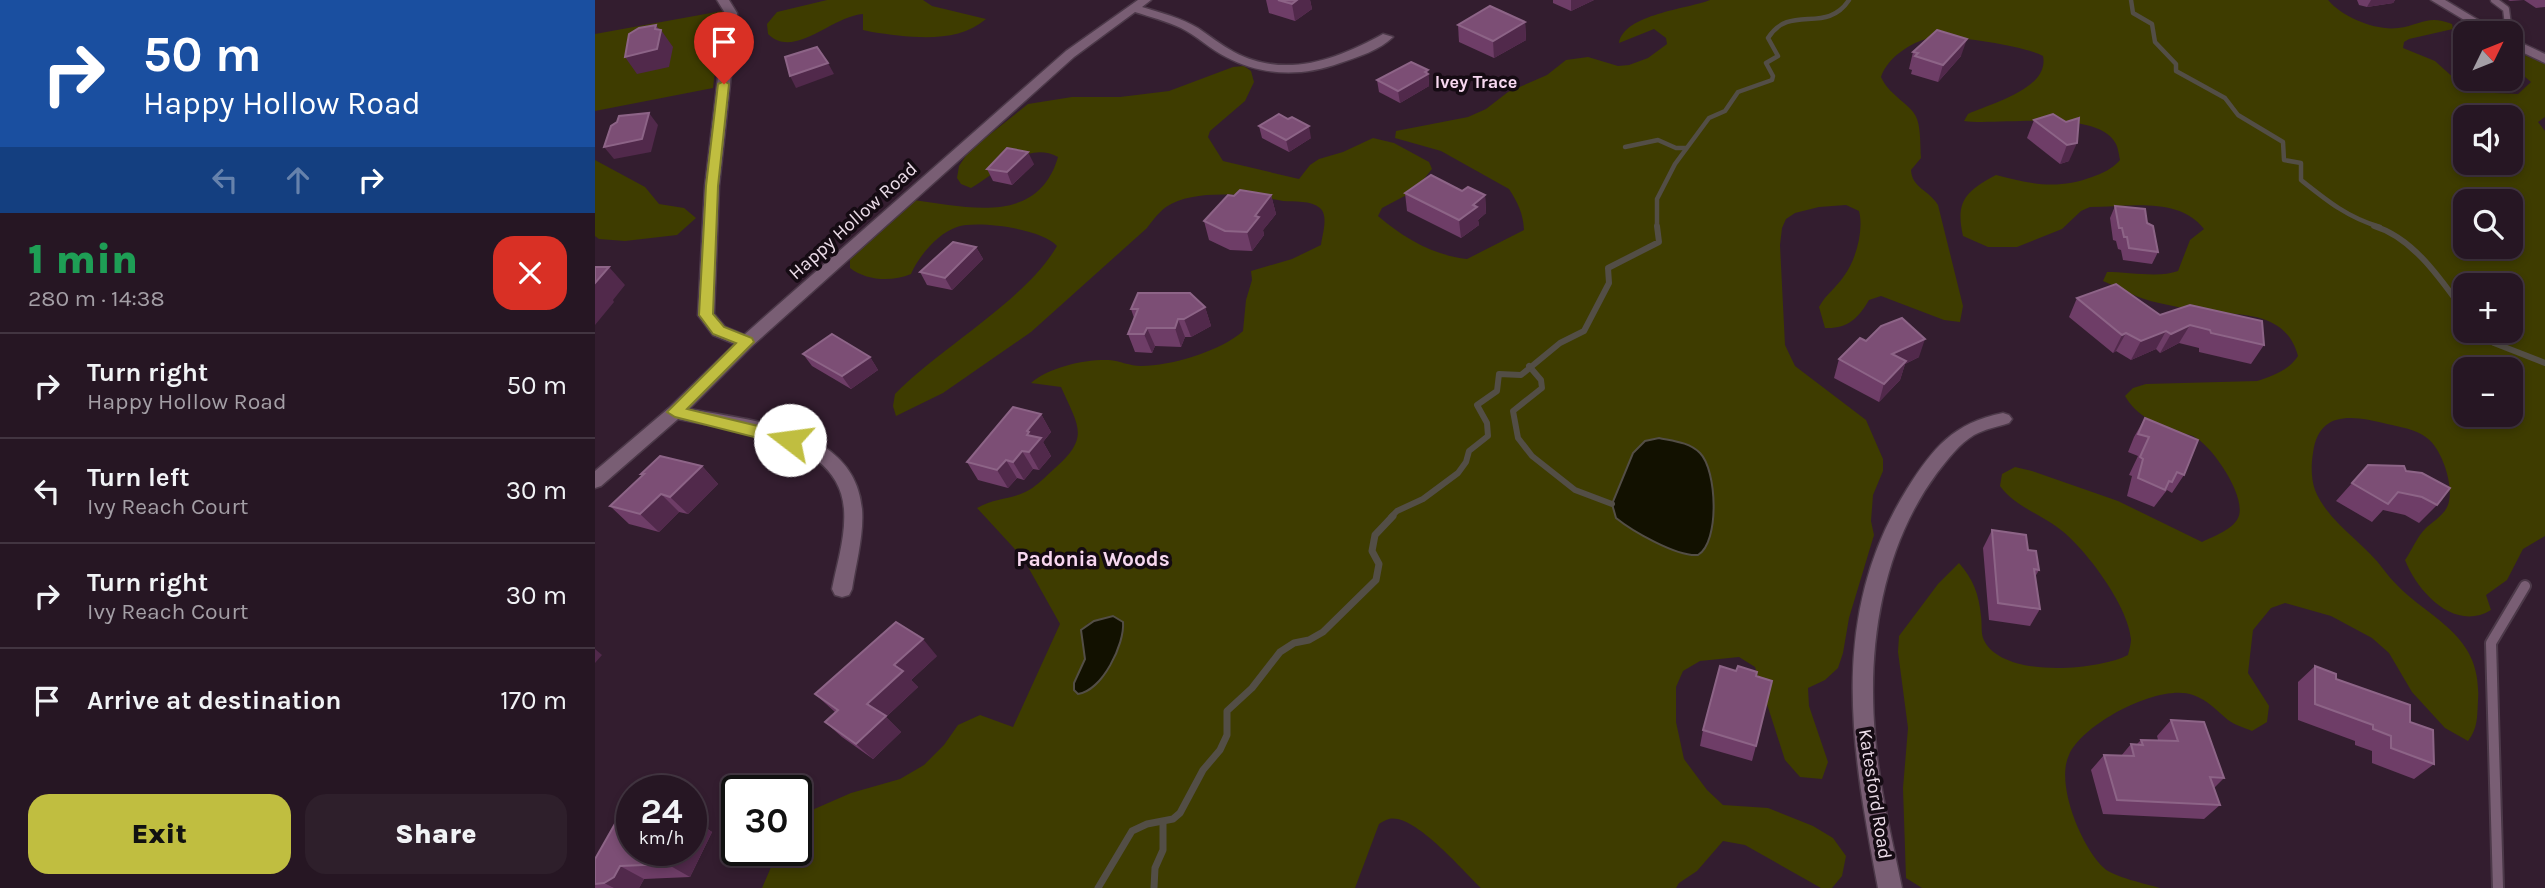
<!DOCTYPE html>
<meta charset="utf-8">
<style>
body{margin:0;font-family:Karla,sans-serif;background:#2e1f2b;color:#f1f3f6;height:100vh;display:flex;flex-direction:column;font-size:26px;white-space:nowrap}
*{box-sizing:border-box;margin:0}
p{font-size:23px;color:#a49fa6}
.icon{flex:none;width:38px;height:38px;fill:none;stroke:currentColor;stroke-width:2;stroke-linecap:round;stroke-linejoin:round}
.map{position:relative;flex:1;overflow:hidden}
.drawer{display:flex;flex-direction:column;background:#261623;width:595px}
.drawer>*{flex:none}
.top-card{background:#1a4fa0;color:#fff;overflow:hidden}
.needle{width:46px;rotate:47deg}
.controls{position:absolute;left:1858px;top:21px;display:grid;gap:14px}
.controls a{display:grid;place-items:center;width:70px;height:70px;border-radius:14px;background:#261623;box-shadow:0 4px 10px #0003,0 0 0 2px #423541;font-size:35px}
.speed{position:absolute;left:21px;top:775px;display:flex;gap:14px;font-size:35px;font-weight:700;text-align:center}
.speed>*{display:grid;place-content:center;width:91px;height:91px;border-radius:50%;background:#261623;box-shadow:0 4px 10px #0003,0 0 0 2px #423541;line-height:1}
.speed small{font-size:18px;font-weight:400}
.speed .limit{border:4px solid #111;border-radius:10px;background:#fff;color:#111}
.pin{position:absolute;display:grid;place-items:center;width:60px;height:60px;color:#fff;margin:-72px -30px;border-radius:50% 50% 50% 0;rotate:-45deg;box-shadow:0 0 7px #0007}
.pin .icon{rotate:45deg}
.me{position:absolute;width:77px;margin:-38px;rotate:285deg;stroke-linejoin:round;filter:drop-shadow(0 0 5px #0008)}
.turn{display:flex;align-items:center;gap:24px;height:147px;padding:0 28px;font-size:32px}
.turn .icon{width:91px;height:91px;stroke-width:2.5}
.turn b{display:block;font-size:49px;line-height:60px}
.lanes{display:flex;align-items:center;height:66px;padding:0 28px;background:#0003;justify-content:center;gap:35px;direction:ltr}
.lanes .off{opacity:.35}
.round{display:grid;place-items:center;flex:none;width:74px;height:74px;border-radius:21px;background:#2e1f2b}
.summary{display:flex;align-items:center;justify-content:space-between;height:119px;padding:0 28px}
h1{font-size:42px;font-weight:800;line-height:52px;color:#1e9e55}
.button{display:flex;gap:14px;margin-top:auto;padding:14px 28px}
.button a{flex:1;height:80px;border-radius:21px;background:#c0be40;color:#111;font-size:28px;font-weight:800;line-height:80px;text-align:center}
.button a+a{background:#2e1f2b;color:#f1f3f6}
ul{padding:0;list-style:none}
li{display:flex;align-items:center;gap:21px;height:105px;padding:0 28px;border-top:2px solid #423541}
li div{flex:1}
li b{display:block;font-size:26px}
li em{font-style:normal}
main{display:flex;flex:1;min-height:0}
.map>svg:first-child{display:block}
</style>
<main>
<section class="drawer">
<div class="top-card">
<div class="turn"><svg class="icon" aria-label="right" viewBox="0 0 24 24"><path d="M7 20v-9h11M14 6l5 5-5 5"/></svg><div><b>50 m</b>Happy Hollow Road</div></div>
<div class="lanes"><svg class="icon off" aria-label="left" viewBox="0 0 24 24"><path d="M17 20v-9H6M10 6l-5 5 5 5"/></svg><svg class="icon off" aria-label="ahead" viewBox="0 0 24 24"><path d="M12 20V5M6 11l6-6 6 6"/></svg><svg class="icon" aria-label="right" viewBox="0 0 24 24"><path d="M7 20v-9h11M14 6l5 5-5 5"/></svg></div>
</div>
<div class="summary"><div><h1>1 min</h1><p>280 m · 14:38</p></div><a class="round" style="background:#d93025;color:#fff"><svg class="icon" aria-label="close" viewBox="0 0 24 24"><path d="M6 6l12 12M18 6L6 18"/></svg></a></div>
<ul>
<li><svg class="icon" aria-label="right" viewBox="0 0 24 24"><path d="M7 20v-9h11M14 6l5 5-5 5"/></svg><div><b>Turn right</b><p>Happy Hollow Road</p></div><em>50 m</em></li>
<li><svg class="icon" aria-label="left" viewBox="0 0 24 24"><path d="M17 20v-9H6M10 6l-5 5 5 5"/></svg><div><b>Turn left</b><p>Ivy Reach Court</p></div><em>30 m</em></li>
<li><svg class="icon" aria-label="right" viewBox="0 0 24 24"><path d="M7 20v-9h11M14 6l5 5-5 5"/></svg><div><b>Turn right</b><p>Ivy Reach Court</p></div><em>30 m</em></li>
<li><svg class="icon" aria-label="arrive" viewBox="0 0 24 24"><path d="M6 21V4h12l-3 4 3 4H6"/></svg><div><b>Arrive at destination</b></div><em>170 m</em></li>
</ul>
<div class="button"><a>Exit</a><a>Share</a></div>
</section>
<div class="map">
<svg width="1950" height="888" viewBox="0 0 1950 888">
<rect width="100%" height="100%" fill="#331d2f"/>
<g fill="#3e3c00" fill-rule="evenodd">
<path d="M232,0h96l9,6 54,13c-30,26 -78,18 -114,13l-9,-2v-16c-31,2 -69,46 -95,20l-1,-10 10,-12z"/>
<path d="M1115,0h618c14,17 48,31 70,28 23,-3 30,-14 54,-4l1,5 -44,10 -5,3 -1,6 32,13 21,19 38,13 24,1 13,-12 -20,-17v-16l34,15v53l-7,5 7,9v405l-22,13 -16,31 -21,15 5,15c-36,22 -73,-17 -86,-50 7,-10 12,-23 20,-31 8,-8 22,-15 24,-28 4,-17 -7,-52 -22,-63 -11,-9 -27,-11 -40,-14 -33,-8 -68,-15 -74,29 -2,12 -2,26 2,37 14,34 48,51 69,80 36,49 99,57 94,131 -1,16 0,27 -10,40l-23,-13 -33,-36 -23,-39 -17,-15 -41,-22 -46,-13 -14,5 -18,22 -5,43 21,33 -2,16 -15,9c-7,-3 -17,-6 -24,-11 -11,-9 -20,-20 -35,-25 -33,-12 -110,28 -124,60 -14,29 13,93 35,113 9,9 43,16 56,20h-238l-16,-10 -3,-90 5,-60 -10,-76 1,-16 39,-52 21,-21c14,16 20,31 22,53 1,6 0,16 2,22 16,41 114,33 145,17 1,-4 3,-11 3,-16 -3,-34 -47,-93 -74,-112 -20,-14 -43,-22 -57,-41l2,-12 13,-7 17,4 86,30 84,41c12,-6 30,-12 36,-24 10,-20 -26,-73 -45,-82 -5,-2 -11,-2 -16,-3 -20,-7 -42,-19 -52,-37l8,-8 13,-4 111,-3c16,-5 32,-11 41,-25 -12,-44 -54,-41 -91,-44 -16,-2 -33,-6 -48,-9 -20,-4 -38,-14 -56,-22l4,-9c22,0 53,6 71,-1l12,-31 14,-11c-25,-33 -77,-22 -114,-22l-9,4 -19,18 -45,18h-29l-25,-11c-8,-35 3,-45 33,-61 34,9 62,15 96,2 11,-4 20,-8 28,-17 -1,-5 -2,-12 -4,-16 -18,-36 -118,-18 -152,-23l4,-7c21,-10 82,-25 75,-58 -17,-10 -93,-22 -113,-18 -19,4 -43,20 -49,39 9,20 31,27 36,42 4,11 3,27 4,39l-10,12c1,18 18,20 27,35l25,101 -3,16 -16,-2 -63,-24 -12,4c-11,19 -22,29 -44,28l-6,-21c7,-13 17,-19 25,-31 12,-16 20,-46 15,-65l-13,-6 -27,2 -24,6 -9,6 -4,9 -2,17 5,100 10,21 71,54 17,39v12l-10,24 -2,26 3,14 -25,83 -6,35 -5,15 -13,12 -17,8 1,18 19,56 -6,17 -22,-2 -15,-17 -30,-93 -16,-10 -39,4 -17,10 -7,16v35l8,37 23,31 16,15 45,3 45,18 20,12 13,18 -4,20 -10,12h-11l-76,-43 -22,-4 -26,30 -18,12 -3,5h-195c-18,-17 -67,-75 -92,-69 -4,1 -7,3 -10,5l-24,64h-593l16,-37 18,-1v-33l55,-24 49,-14 24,-14 20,-20 14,-20 22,-10 33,12 47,-103 -37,-66 -46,-50c19,-11 35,-8 52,-18 9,-5 17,-14 25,-21 37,-32 24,-43 7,-82l-30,-4c18,-16 54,-24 78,-23 11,1 21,6 32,6 30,0 80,-15 102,-35l3,-31 6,-20 -1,-9 41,-12 29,-14c1,-10 8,-29 -1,-37 -9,-8 -26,-6 -37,-7 -32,-6 -88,-13 -117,6 -8,6 -13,13 -19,21l-116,104 -88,61 -47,23 -3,-10 2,-12c46,-47 131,-94 162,-148 -14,-17 -79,-26 -100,-19 -19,6 -39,30 -46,47 -19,8 -44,7 -61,-6v-9l64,-59c53,7 124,26 144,-43 -32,-17 -62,17 -87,31l-10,-4 -4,-6 2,-12 10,-15 59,-47 44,-7h48l49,-6 64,-24 11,-1 7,5 3,11 -9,19 -35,30 -2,6 15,24 76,18 11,-14 9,-6 24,-7 30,-14 21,5 35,19 3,7 -18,22 -32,17 -4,8c26,22 54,39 89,43l57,-29c-1,-17 -6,-27 -15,-41l-68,-38 -46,-13 1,-7 72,-14 18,-8 22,-17 39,-17 19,-15 22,-3 30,9 11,-1 19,-7 19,-14 -1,-6 -12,-9 -35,14c5,-29 69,-34 91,-43zM1871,117h45v46h-45zM1871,201h45v46h-45zM1871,285h45v46h-45zM1871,369h45v46h-45zM518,616l-39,67 11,-24 2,-35z"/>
<polygon points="127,11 118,88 0,111 0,34"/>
<polygon points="0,160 50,187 64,204 89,208 101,218 82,235 30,241 4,239 0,236"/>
</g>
<g fill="#121100" stroke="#534e46" stroke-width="2">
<path d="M1064,438c14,3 30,4 41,15 17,17 20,89 -2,102 -21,2 -66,-24 -82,-37l-4,-14 21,-51 12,-12z"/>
<path d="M518,616l10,6c2,22 -21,69 -45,72l-4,-4v-7l11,-24 -4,-29 13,-9z"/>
</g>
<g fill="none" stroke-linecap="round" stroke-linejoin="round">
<g stroke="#534e46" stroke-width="4.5">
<path d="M1536,0l2,13 19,11 3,18 21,22v7l49,27 13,17 45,27 1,18 17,3v17c25,20 47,38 79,47"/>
<polyline points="1030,147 1063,140 1081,148 1091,148"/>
<path d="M1062,227v-28l18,-35 34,-46 16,-7 13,-19 34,-12 1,-4 -7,-13 12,-7 -10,-18c22,-35 58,-3 81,-38"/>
</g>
<g stroke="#534e46" stroke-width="6">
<path d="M1779,226c40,12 68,55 92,88"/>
<polyline points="1890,331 1891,337 1899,343 1950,363"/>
<polyline points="934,366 946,380 947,388 918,411 923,438 937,456 980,490 1017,504"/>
<polyline points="796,517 802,511 828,499 863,473 871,462 874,451 893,436 892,423 882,405 902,391 904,374 926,375 965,343 989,331 1014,283 1013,268 1064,242 1062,226"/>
</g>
<g stroke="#534e46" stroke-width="7">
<polyline points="503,888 537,831 552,824 578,819 585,813 608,770 625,750 632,735 632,711 657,688 685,652 699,643 714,640 728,632 781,580 784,564 777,551 780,535 798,516"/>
<polyline points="559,888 560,868 568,850 568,822"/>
</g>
<defs>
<polyline id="lane-far1" points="1899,0 1911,9 1914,33"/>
<polyline id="lane" points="1903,888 1896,643 1930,586"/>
<g id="street">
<path d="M122,0h12l8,13v6l-18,167 -5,128 11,13 19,8 322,-284 72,-51h13l-9,7c20,6 39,11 56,21 12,8 23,17 36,24 51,27 102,8 149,-18l10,3c-13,13 -35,20 -53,26 -38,14 -78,13 -114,-6 -16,-8 -29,-21 -45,-29 -15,-7 -30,-11 -46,-16l-61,45 -322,289 -63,63c62,12 166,18 173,100 2,26 -6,54 -10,80l-3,6 -7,2 -7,-2 -3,-6c5,-26 14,-53 12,-80 -5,-73 -111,-78 -166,-90l-77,67 -6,2v-17l74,-63 66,-64 -22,-9 -15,-20 7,-129 20,-167v-6z"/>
<polygon points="1836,0 1850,0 1905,33 1891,33"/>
<polygon points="1916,38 1950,54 1950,63 1916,47"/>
<path d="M1408,413l6,2 3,4 -3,4c-12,4 -24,6 -35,12 -15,9 -26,24 -37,38 -55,74 -70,173 -62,263 4,52 17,102 27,152h-24c-26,-138 -51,-270 29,-399 26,-41 46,-66 96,-76z"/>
</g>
</defs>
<use href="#lane-far1" stroke="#4c3949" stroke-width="9"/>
<use href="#lane" stroke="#4c3949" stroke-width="14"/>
<use href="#street" stroke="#4c3949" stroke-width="3"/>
<use href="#lane-far1" stroke="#795e74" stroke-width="6"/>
<use href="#lane" stroke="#795e74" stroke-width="10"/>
<use href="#street" fill="#795e74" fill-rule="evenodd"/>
</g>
<g fill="#6e3d67">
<polygon points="671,0 715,0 717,9 700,21 674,13"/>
<polygon points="958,0 999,0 976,11 958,3"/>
<polygon points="1762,0 1800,0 1798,3 1772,7 1764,5"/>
<polygon points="1913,0 1950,0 1950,7 1941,8 1929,0 1915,1"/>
<polygon points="930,22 931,40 899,58 864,42 863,25"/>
<polygon points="1318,52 1366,56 1343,82 1316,74 1317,70 1314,69"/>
<polygon points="1871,58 1871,71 1864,67"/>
<polygon points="833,70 834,86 805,103 784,92 782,80"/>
<polygon points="1439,120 1471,122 1474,161 1465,164 1432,138"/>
<polygon points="664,126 716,138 694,152 667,138"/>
<polygon points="439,164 417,185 398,181 392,169"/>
<polygon points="867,191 890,195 891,213 883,220 884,225 866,238 812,211 810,193"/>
<polygon points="676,195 681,214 668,230 669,235 657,251 635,250 614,240 609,221 639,196"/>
<polygon points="1520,206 1552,223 1563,252 1557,264 1528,260 1526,250 1523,249 1521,241 1518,240 1515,218"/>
<polygon points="381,247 388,259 357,290 332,285 325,272"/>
<polygon points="1482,298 1565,315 1669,345 1656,364 1604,352 1604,348 1584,343 1565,353 1561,349 1536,360 1521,351 1518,353 1474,317"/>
<polygon points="610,307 616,326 596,337 590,337 586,347 560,346 557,353 540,352 533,334 539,318 536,309"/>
<polygon points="1271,341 1324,357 1310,364 1305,380 1284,402 1239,378 1244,359"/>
<polygon points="208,354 275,357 283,370 256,389 217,366"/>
<polygon points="446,414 456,432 448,442 456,456 444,470 438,469 429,480 422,478 413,488 383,480 372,462"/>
<polygon points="1550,418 1589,475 1577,493 1572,490 1559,507 1532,496 1537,476 1534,475 1543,456 1533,452 1539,437"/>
<polygon points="1773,465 1811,471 1842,505 1824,523 1810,515 1788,510 1777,522 1741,501"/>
<polygon points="107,466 123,484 93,514 84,512 64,532 34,524 15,506 48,475 46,474"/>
<polygon points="1397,530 1433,550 1444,570 1440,577 1445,609 1435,626 1394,620 1388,548"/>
<polygon points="342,656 316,680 323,687 291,717 306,732 278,759 247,737 230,722 240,712 220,694"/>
<polygon points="1720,666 1815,722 1839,764 1819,779 1777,763 1777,751 1760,745 1760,741 1703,720 1703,682"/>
<polygon points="1141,671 1161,676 1161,746 1157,761 1105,746 1108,730"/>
<polygon points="1576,720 1629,778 1619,788 1625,805 1609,819 1508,814 1496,770 1509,755 1526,756 1536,744 1542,744 1546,740 1563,740 1562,736"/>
<polygon points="96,818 117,832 95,877 49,879 44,888 0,888 0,859 96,850"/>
</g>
<g fill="#51294b">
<polygon points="702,0 715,0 717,9 700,21 697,4"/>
<polygon points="976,0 999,0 976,11"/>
<polygon points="1776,0 1800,0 1798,3 1772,7"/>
<polygon points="930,22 931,40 899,58 898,41"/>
<polygon points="61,25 66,32 66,30 78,47 74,67 42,74 30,57 60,29"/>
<polygon points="1372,39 1366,56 1343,82 1348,65"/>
<polygon points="1923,54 1916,64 1916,57"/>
<polygon points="233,63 239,74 201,88 195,76"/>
<polygon points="833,70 834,86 805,103 803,91"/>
<polygon points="54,113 63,125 56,152 19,159 9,147"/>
<polygon points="714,126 716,138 694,152 691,140"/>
<polygon points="1482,143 1474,161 1465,164 1472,145"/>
<polygon points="433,152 439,164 417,185 412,172"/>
<polygon points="676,195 681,214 668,230 669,235 657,251 652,232 660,216"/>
<polygon points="890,195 891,213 883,220 884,225 866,238 864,220 878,205"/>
<polygon points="381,247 388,259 357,290 350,278"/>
<polygon points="14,267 30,285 18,300 19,302 0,325 0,283"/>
<polygon points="610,307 616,326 596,337 589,319"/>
<polygon points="583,319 590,337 586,347 580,328"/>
<polygon points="1595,325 1584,343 1565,353 1576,334"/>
<polygon points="552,328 560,346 557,353 549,334"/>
<polygon points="1571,331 1561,349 1536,360 1546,341"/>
<polygon points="1531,333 1521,351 1518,353 1527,335"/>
<polygon points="1330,339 1324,357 1310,364 1305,380 1284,402 1297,354"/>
<polygon points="275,357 283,370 256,389 247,376"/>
<polygon points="446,414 456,432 448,442 456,456 444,470 434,452 432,431"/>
<polygon points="427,451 438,469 429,480 418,462"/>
<polygon points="411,460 422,478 413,488 402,470"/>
<polygon points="107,466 123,484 93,514 75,497"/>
<polygon points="66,494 84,512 64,532 45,514"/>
<polygon points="328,639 342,656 316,680 323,687 291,717 306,732 278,759 261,744 272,704 299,665"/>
<polygon points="0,649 7,655 0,663"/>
<polygon points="96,818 117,832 95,877 72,864 79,850 96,850"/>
<polygon points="25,866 49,879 44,888 19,888 9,883"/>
</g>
<g fill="#7c4e75" stroke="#8d6487" stroke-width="2">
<polygon points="683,0 702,0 697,4"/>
<polygon points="895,6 930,22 898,41 863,25"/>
<polygon points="61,25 60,29 66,30 62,49 30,57 34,34 44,28"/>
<polygon points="1342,30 1372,39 1348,65 1320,56 1323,53 1318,52"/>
<polygon points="222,47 233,63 195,76 190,57"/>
<polygon points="1916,51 1923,54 1916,57"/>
<polygon points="816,62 833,70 830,72 833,74 803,91 782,80"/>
<polygon points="54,113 47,139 9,147 16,126 22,122 24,116"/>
<polygon points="684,114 693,119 697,117 714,126 691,140 664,126"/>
<polygon points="1458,114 1471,122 1484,118 1482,143 1472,145 1439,120"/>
<polygon points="412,148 433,152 412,172 392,169"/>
<polygon points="836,175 867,191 873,187 890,195 878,205 882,207 864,220 810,193"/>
<polygon points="645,190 676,195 660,216 664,217 652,232 630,231 609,221 633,195 639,196"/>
<polygon points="1520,206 1550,209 1552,223 1558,226 1563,252 1534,248 1532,237 1529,237 1527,228 1524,228"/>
<polygon points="358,242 381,247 350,278 325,272"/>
<polygon points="0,267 14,267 0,283"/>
<polygon points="1521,284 1565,315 1595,305 1667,321 1669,345 1616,333 1615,330 1595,325 1576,334 1571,331 1546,341 1531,333 1527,335 1482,298"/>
<polygon points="543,293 595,293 610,307 589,319 583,319 580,328 552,328 549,334 533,334 543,309 536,309"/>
<polygon points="1307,318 1330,339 1297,354 1311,361 1289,384 1244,359 1265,338 1271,341 1286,326"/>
<polygon points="237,334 275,357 247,376 208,354"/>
<polygon points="418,407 446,414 432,431 434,432 432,435 446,438 434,452 427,451 418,462 411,460 402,470 372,462"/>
<polygon points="1550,418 1603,440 1589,475 1582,472 1577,482 1574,481 1570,490 1543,478 1548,459 1545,457 1554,437 1543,434"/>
<polygon points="65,456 107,466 75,497 66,494 45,514 15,506 49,474 46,474"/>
<polygon points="1773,465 1809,466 1811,471 1827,473 1855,488 1842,505 1827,497 1803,492 1793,504 1757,483"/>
<polygon points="1397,530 1431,535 1433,550 1441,551 1444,570 1439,569 1445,609 1403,603"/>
<polygon points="301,622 328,639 299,665 308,671 272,704 291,716 261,744 230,722 243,710 220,694"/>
<polygon points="1125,666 1141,671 1143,666 1162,672 1161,676 1177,681 1161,746 1108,730"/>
<polygon points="1720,666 1741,674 1741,679 1815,705 1815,722 1838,730 1839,764 1796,748 1796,736 1778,729 1778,725 1720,704"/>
<polygon points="1576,720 1609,722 1629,778 1615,777 1625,805 1522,800 1509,755 1539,756 1536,744 1548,745 1546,740 1583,741"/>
<polygon points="25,815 37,815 37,850 79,850 72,864 25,866 19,877 9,883 0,884 0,859"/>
</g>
<polygon fill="#c0be40" stroke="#7d7c2a" stroke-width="2" points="129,81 134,84 123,186 118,314 129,327 157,338 159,342 92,409 201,435 203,440 201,444 195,446 80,417 72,412 141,343 118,334 104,315 111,186 123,84"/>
<g text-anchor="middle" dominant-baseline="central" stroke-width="7" stroke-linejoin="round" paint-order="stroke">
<g font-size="18" font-weight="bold" fill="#f7d8f0" stroke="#150b13">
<text x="881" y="82">Ivey Trace</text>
</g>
<g font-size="19" fill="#ebdce8" stroke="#150b13">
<text transform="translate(258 221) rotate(-42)">Happy Hollow Road</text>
<text transform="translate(1280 794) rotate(81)">Katesford Road</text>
</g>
<g font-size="21" font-weight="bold" fill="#f7d8f0" stroke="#150b13">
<text x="498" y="559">Padonia Woods</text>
</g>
</g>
</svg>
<div class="controls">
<a><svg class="needle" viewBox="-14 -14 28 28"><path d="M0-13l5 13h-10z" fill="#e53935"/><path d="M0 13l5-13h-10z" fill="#a49fa6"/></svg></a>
<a><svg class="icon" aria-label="sound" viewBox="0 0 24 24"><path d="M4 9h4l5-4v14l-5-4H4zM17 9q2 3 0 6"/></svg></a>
<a><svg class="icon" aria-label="search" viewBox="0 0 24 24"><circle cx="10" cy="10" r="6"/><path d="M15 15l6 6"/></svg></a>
<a>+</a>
<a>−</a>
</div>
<div class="speed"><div>24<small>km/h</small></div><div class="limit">30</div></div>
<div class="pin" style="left:129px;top:84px;background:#d93025"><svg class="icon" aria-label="arrive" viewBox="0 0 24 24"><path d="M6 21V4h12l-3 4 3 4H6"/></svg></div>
<svg class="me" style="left:195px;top:440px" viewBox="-20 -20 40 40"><circle r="19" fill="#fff"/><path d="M0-13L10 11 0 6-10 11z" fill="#c0be40"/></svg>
</div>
</main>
